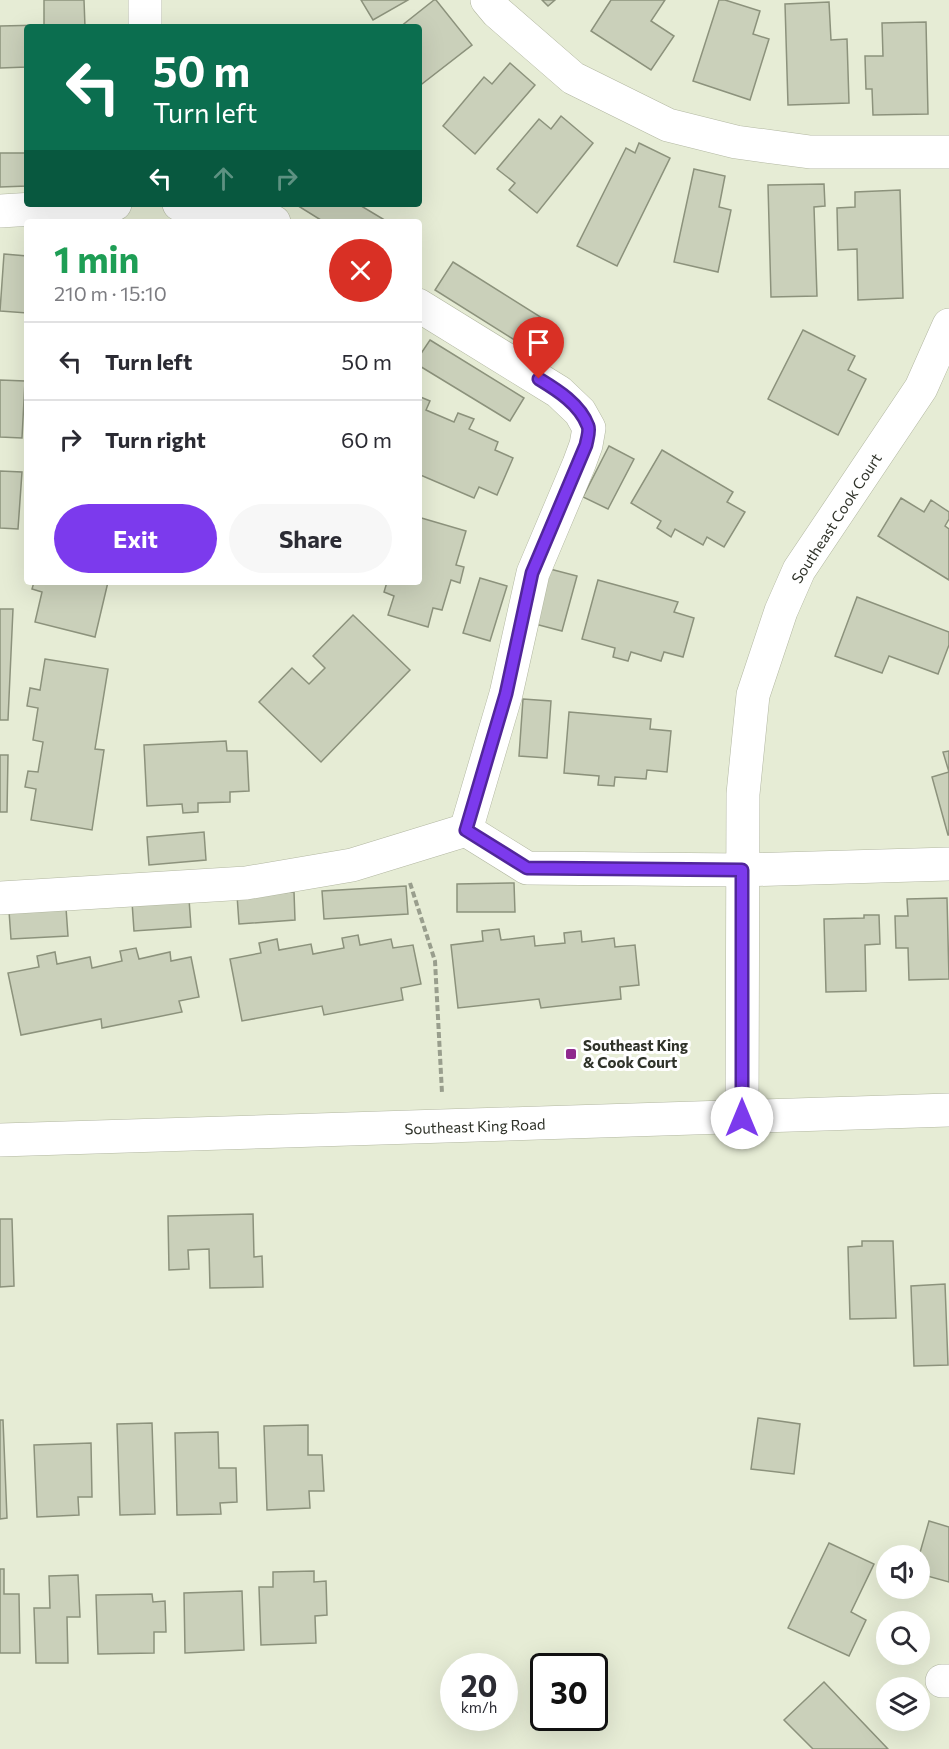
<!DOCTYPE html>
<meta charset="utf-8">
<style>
body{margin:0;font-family:Commissioner,sans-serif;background:#f7f7f7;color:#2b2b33;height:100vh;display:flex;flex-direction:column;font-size:22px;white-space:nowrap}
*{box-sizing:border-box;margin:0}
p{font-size:20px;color:#7c7c81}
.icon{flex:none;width:33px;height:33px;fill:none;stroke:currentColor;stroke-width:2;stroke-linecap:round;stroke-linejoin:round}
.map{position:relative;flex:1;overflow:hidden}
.panel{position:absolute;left:24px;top:219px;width:398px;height:366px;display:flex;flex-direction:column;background:#fff;border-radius:6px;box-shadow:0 6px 24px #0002}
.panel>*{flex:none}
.hud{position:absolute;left:24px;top:24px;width:398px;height:183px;border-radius:6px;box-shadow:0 6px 24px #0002;background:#0b6e4f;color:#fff;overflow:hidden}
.tools{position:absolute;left:876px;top:1545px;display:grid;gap:12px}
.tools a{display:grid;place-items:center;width:54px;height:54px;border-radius:50%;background:#fff;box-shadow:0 6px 24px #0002;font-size:30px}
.speed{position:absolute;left:440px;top:1653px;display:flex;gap:12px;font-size:30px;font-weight:700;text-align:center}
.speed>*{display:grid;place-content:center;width:78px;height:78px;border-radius:50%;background:#fff;box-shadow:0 6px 24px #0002;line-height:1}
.speed small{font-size:15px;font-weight:400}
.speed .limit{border:3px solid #111;border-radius:9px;background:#fff;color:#111}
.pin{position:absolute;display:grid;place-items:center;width:51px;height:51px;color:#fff;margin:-62px -26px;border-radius:50% 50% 50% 0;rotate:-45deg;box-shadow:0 0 6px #0007}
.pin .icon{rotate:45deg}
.me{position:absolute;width:66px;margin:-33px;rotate:0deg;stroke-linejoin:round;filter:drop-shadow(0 0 4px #0008)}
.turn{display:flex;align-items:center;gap:21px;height:126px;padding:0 30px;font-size:27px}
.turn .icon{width:78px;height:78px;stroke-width:2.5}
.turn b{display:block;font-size:42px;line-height:51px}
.lanes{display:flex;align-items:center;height:57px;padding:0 30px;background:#0003;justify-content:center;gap:30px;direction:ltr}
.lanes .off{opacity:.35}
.round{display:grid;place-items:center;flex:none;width:63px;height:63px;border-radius:32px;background:#f7f7f7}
.overview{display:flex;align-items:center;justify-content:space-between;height:102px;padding:0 30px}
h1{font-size:36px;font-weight:700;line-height:45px;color:#1e9e55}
.cta{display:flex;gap:12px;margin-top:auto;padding:12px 30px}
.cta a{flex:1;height:69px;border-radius:36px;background:#7c3aed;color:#fff;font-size:24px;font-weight:700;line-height:69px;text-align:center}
.cta a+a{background:#f7f7f7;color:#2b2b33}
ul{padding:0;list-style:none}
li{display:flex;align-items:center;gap:18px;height:78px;padding:0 30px;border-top:2px solid #e1e1e2}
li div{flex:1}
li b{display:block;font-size:22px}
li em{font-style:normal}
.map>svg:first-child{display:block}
</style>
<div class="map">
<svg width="949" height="1749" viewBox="0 0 949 1749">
<rect width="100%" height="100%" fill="#e6ecd5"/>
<g fill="#cad0ba" stroke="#8c927c" stroke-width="1.5">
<polygon points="44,0 84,0 85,27 27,27 27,67 0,68 0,26 44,25"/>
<polygon points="361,0 408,0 373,20"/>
<polygon points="434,0 436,0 472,45 418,87 418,27 400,27"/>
<polygon points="542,0 555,0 548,6"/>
<polygon points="611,0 665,0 651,21 674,36 651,70 591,31"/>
<polygon points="719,0 725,0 760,11 753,34 769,39 750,100 693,81"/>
<polygon points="829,2 831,40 847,39 849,103 788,105 785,4"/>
<polygon points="926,22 928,114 873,115 872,89 866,89 865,56 883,56 882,23"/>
<polygon points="510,63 535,85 475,154 443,126 484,77 492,84"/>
<polygon points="561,116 593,143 537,213 509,190 515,183 497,169 539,119 551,129"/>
<polygon points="639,143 670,158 617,266 577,246 626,148 635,153"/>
<polygon points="0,153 27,153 27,186 0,187"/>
<polygon points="694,169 725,176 719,207 731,210 718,272 674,262"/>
<polygon points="824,184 825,206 814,207 817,296 771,297 768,185"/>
<polygon points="900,190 903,298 858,300 857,249 838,250 837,208 855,207 855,192"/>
<polygon points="295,204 358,204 388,222 324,222"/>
<polygon points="4,254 27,256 27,313 0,311"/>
<polygon points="453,262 558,328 540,356 435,290"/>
<polygon points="803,330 855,356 848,370 866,379 838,435 768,399"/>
<polygon points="430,340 524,398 510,421 418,365 418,358"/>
<polygon points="0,380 25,381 22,438 0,437"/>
<polygon points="418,396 430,401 426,410 454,422 458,413 474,419 469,429 498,442 495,450 513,458 497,495 479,487 474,498 418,474"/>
<polygon points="609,446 634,459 608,509 583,497"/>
<polygon points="662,450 733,492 727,502 745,512 724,547 707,537 703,545 675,529 671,537 657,528 661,521 631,503"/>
<polygon points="0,471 22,472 18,529 0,528"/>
<polygon points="901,498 924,512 931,500 949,512 949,519 945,526 949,529 949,580 878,536"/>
<polygon points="418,517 466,531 456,565 464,567 460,583 451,580 442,610 433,608 428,627 388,615 394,596 384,592 387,582 418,582"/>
<polygon points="550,569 577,576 562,631 535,624"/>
<polygon points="480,578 507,586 490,641 463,633"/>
<polygon points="598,580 678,602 674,612 694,618 683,657 664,652 661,661 631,652 628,661 613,657 615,648 582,639"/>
<polygon points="34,582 108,582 95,637 35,622 42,592 32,589"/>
<polygon points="857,597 949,632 949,645 938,674 889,656 882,673 835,656"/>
<polygon points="0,609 13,609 8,720 0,720"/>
<polygon points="353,615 410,670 321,762 259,702 292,668 309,684 325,668 313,656"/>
<polygon points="45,659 108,669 95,749 104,750 92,830 31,820 36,789 25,787 28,771 38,772 43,742 33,740 38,708 27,706 30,688 40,690"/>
<polygon points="523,699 551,701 547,758 519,756"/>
<polygon points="569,712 651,719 650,729 671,731 667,772 647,770 646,779 615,777 614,786 598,785 599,776 564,773"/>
<polygon points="226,741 227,751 247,751 249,791 230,792 230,802 198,803 198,812 183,813 182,804 147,806 144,745"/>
<polygon points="949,751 949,835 948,835 932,777 949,772 943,752"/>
<polygon points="0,755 8,755 7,812 0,812"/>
<polygon points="204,832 206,860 149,865 147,837"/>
<polygon points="514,883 515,912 457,912 457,884"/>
<polygon points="406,886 408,914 324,919 322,891"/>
<polygon points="294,892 295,920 239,924 237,895"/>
<polygon points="947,898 949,979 909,980 908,948 896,948 895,916 908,916 907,899"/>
<polygon points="189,899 191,927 134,931 132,902"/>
<polygon points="66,908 68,936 11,939 9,911"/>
<polygon points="864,915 879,915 880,944 865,945 866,991 826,992 824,919 864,918"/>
<polygon points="499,929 501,940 534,936 535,946 565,943 564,933 581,931 582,942 614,938 615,947 635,945 639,985 620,987 621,999 541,1008 539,999 458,1008 451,945 483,941 482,931"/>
<polygon points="358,935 360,945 391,939 393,948 413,945 421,984 401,988 403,1000 324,1015 322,1006 242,1021 230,959 261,953 259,943 277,939 279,950 311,944 313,954 344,948 342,938"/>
<polygon points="136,948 139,959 170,952 171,961 191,957 199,997 179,1001 182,1012 102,1028 101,1019 21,1035 8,973 39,967 37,956 55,952 57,964 90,957 92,968 122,961 120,951"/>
<polygon points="253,1214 254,1257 262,1256 263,1287 210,1288 209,1249 188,1250 189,1269 169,1270 168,1216"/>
<polygon points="0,1219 12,1219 14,1286 0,1287"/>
<polygon points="862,1241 893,1241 896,1318 850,1319 848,1247 862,1246"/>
<polygon points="945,1284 948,1365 914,1366 911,1286"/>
<polygon points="758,1418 800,1424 794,1474 751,1469"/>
<polygon points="0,1420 3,1420 7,1518 0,1519"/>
<polygon points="152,1423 155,1514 120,1515 117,1424"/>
<polygon points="308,1425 308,1455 322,1455 324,1491 309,1491 310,1508 267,1510 264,1426"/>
<polygon points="218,1432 219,1468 236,1468 237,1502 220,1503 221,1514 177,1515 175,1433"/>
<polygon points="91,1443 92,1497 78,1497 79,1515 37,1517 34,1445"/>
<polygon points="929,1521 949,1527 949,1582 920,1574 919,1556"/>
<polygon points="829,1543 874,1564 851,1612 866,1620 849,1656 788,1628"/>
<polygon points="0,1569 4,1569 4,1594 19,1594 20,1653 0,1653"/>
<polygon points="314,1571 314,1582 326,1581 327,1615 315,1616 316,1643 261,1645 259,1587 273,1587 273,1572"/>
<polygon points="78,1575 80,1617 67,1617 68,1663 36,1663 34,1608 50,1608 49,1576"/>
<polygon points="242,1591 244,1650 185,1653 184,1593"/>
<polygon points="152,1594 153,1602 165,1601 166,1632 154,1632 154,1653 98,1654 96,1595"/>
<polygon points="824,1682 888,1749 813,1749 784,1720"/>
</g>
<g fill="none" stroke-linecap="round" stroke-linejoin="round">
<defs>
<g id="minor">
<polyline points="145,0 145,27"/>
<polyline points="487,0 497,12 573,78 668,125 736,142 810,152 949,152"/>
<polyline points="179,204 227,208 274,222"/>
<polyline points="0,211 115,204"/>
<polyline points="418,305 559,392 580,412 589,428 586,445 579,464 533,573 506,694 466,830"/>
<polyline points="0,898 246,883 352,865 466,830 527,868 742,870 949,864"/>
<polyline points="742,1118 743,794 753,695 781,611 799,570 921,388 949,325"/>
<polyline points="942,1681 949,1681"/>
</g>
<polyline id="major" points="0,1140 949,1110"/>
</defs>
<use href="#minor" stroke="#b2b7a1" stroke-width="34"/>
<use href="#major" stroke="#b2b7a1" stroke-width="34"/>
<polyline stroke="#999e8d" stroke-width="4" stroke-dasharray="6 3" stroke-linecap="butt" points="410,883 435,961 442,1093"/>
<use href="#minor" stroke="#fff" stroke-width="33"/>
<use href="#major" stroke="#fff" stroke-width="33"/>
</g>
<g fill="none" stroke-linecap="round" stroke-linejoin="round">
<defs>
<path id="route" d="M539,379c18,11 41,25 49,47 2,5 -1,13 -2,19l-54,128 -26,121 -40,136 61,38 215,2v248"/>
</defs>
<use href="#route" stroke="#51269a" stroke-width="15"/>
<use href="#route" stroke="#7c3aed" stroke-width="10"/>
</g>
<rect fill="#90298e" stroke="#fff" stroke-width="2" x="565" y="1048" width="12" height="12" rx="3"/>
<g text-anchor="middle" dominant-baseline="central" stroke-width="6" stroke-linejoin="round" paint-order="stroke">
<g font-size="15" fill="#2f3229" stroke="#fff">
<text transform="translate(836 518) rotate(-57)">Southeast Cook Court</text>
<text transform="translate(475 1126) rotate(-2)">Southeast King Road</text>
</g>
<g font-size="15" font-weight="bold" fill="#2f3229" stroke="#fff" text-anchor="start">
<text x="583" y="1045">Southeast King<tspan x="583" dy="17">&amp; Cook Court</tspan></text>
</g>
</g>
</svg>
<div class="tools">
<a><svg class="icon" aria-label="sound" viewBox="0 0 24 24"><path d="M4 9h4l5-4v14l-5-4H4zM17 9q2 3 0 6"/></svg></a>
<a><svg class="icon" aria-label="search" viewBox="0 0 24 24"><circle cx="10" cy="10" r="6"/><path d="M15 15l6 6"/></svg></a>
<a><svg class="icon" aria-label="layers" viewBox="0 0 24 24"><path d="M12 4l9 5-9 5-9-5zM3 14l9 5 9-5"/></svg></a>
</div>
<div class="speed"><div>20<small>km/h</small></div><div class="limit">30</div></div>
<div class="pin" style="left:539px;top:379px;background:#d93025"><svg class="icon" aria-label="arrive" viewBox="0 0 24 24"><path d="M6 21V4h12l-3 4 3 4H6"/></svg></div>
<svg class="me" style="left:742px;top:1118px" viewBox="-20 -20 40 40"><circle r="19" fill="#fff"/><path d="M0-13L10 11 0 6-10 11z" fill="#7c3aed"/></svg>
<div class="hud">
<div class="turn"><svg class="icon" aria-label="left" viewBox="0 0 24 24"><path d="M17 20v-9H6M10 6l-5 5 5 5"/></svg><div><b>50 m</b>Turn left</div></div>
<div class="lanes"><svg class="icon" aria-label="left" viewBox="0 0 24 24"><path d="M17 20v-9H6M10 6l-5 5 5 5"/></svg><svg class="icon off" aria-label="ahead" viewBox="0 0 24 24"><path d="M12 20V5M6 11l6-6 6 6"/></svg><svg class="icon off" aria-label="right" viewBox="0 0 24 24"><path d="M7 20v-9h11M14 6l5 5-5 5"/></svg></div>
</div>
<section class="panel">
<div class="overview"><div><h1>1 min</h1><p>210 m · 15:10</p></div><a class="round" style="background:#d93025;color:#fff"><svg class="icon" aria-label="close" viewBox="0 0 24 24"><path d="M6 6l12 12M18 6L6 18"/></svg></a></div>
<ul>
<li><svg class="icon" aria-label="left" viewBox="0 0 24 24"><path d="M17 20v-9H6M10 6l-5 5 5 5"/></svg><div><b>Turn left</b></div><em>50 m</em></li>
<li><svg class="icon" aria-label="right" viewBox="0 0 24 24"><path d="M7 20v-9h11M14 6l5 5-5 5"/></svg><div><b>Turn right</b></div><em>60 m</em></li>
</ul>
<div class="cta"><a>Exit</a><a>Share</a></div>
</section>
</div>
